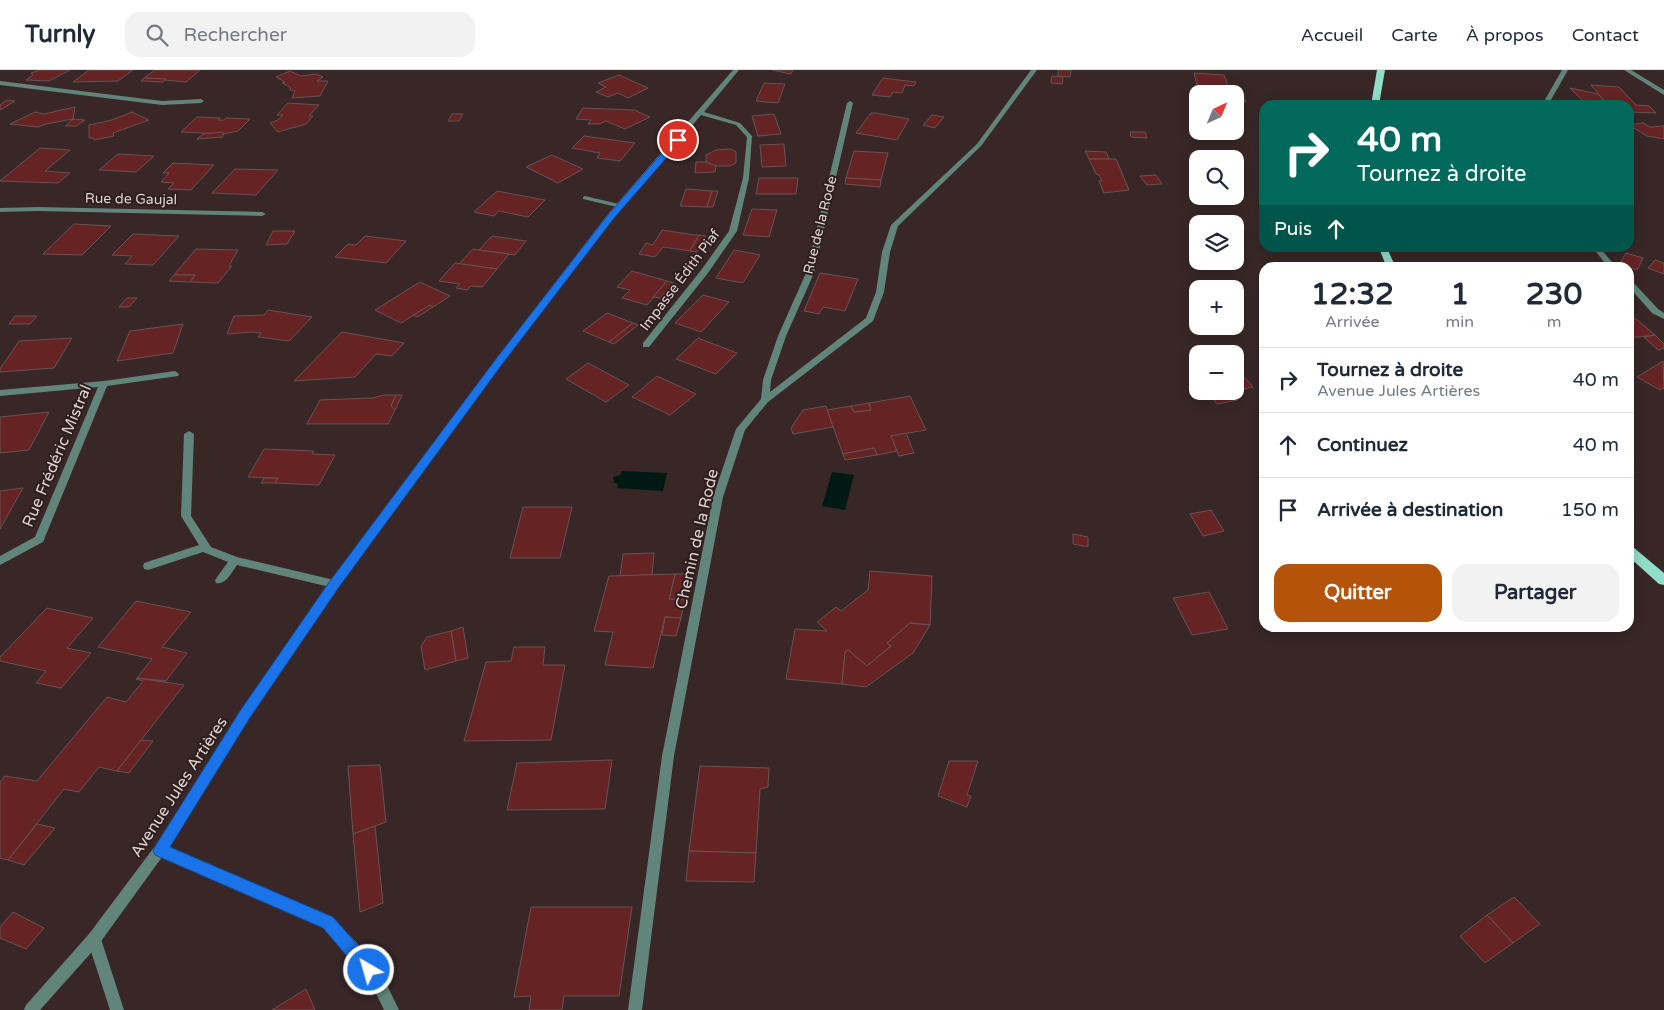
<!DOCTYPE html>
<html lang="fr">
<meta charset="utf-8">
<style>
body{margin:0;font-family:"Varela Round",sans-serif;background:#f2f2f3;color:#1f2937;height:100vh;display:flex;flex-direction:column;font-size:19px;white-space:nowrap}
*{box-sizing:border-box;margin:0}
p{font-size:16px;color:#747a83}
.icon{flex:none;width:28px;height:28px;fill:none;stroke:currentColor;stroke-width:2;stroke-linecap:round;stroke-linejoin:round}
.map{position:relative;flex:1;overflow:hidden}
.details{position:absolute;left:1259px;top:192px;width:375px;height:370px;display:flex;flex-direction:column;background:#fff;border-radius:15px;box-shadow:0 2px 12px #0003}
.details>*{flex:none}
.guide{position:absolute;left:1259px;top:30px;width:375px;height:152px;border-radius:15px;box-shadow:0 2px 12px #0003;background:#00695c;color:#fff;overflow:hidden}
.needle{width:32px;rotate:44deg}
.fabs{position:absolute;left:1189px;top:15px;display:grid;gap:10px}
.fabs a{display:grid;place-items:center;width:55px;height:55px;border-radius:10px;background:#fff;box-shadow:0 2px 12px #0003;font-size:25px}
.pin{position:absolute;display:grid;place-items:center;width:42px;height:42px;color:#fff;margin:-21px;border:2px solid #fff;border-radius:50%;box-shadow:0 1px 5px #0007}
.me{position:absolute;width:55px;margin:-28px;rotate:322deg;stroke-linejoin:round;filter:drop-shadow(0 0 4px #0008)}
.turn{display:flex;align-items:center;gap:18px;height:105px;padding:0 15px;font-size:22px}
.turn .icon{width:65px;height:65px;stroke-width:2.5}
.turn b{display:block;font-size:35px;line-height:42px}
.then{display:flex;align-items:center;height:48px;padding:0 15px;background:#0003;gap:10px;font-size:19px}
.eta{display:flex;justify-content:space-evenly;align-items:center;height:85px;text-align:center}
.eta b{font-size:30px;font-weight:700;line-height:35px}
.primary-button{display:flex;gap:10px;margin-top:auto;padding:10px 15px}
.primary-button a{flex:1;height:58px;border-radius:15px;background:#b45309;color:#fff;font-size:20px;font-weight:700;line-height:58px;text-align:center}
.primary-button a+a{background:#f2f2f3;color:#1f2937}
ul{padding:0;list-style:none}
li{display:flex;align-items:center;gap:15px;height:65px;padding:0 15px;border-top:1px solid #e0e1e3}
li div{flex:1}
li b{display:block;font-size:19px}
li em{font-style:normal}
header{display:flex;align-items:center;gap:30px;box-sizing:border-box;height:70px;padding:0 25px;background:#fff;border-bottom:1px solid #e0e1e3}
header strong{font-size:24px}
nav{display:flex;gap:28px;margin-inline-start:auto;font-size:18px}
.search{width:350px;height:45px;background:#f2f2f3;display:flex;align-items:center;gap:12px;box-sizing:border-box;padding:0 18px;border-radius:15px;color:#747a83;font-size:19px}
.map>svg:first-child{display:block}
</style>
<header>
<strong>Turnly</strong>
<div class="search"><svg class="icon" aria-label="search" viewBox="0 0 24 24"><circle cx="10" cy="10" r="6"/><path d="M15 15l6 6"/></svg>Rechercher</div>
<nav><a>Accueil</a><a>Carte</a><a>À propos</a><a>Contact</a></nav>
</header>
<div class="map">
<svg width="1664" height="940" viewBox="0 0 1664 940">
<rect width="100%" height="100%" fill="#382726"/>
<g fill="#001912">
<polygon points="622,401 667,403 663,421 617,418 618,414 614,413 613,407 620,405"/>
<polygon points="832,402 854,405 845,440 822,436"/>
</g>
<g fill="#662324" stroke="#675453">
<polygon points="70,0 49,11 26,10 33,5 31,3 40,0"/>
<polygon points="89,0 133,0 118,11 73,12"/>
<polygon points="155,0 200,0 186,12 144,8"/>
<polygon points="772,0 793,0 791,4"/>
<polygon points="1058,0 1071,0 1070,7 1058,6"/>
<polygon points="290,1 301,6 316,4 323,7 317,11 328,11 320,26 292,28 295,21 290,20 290,17 282,13 285,12 276,7"/>
<polygon points="1194,3 1224,5 1229,18 1240,18 1246,32 1235,31 1235,24 1199,23"/>
<polygon points="619,5 648,18 628,28 618,23 608,27 596,22 606,17 598,13"/>
<polygon points="1052,6 1063,7 1062,14 1051,13"/>
<polygon points="144,8 166,9 163,12 141,11"/>
<polygon points="883,8 916,12 914,16 905,15 902,23 893,22 890,27 872,25"/>
<polygon points="764,13 785,14 778,33 756,31"/>
<polygon points="1591,15 1619,17 1636,35 1649,36 1656,43 1629,42 1629,35 1608,35"/>
<polygon points="1570,18 1598,24 1608,35 1587,35"/>
<polygon points="7,30 15,31 0,40 0,35"/>
<polygon points="288,33 319,35 309,46 313,46 306,54 278,62 270,53 278,50 283,45 277,45"/>
<polygon points="75,37 73,49 46,54 38,57 10,54 35,42 44,44"/>
<polygon points="583,38 634,40 650,47 625,59 606,51 599,54 588,54 591,50 576,49"/>
<polygon points="132,42 149,50 113,63 114,66 94,70 93,68 89,68 89,55 112,50"/>
<polygon points="871,43 876,43 909,49 897,70 856,63"/>
<polygon points="452,44 463,44 459,51 448,51"/>
<polygon points="774,44 781,64 758,66 752,46"/>
<polygon points="932,45 944,47 935,58 923,55"/>
<polygon points="197,47 220,48 218,50 224,50 226,48 250,49 238,61 223,64 181,62"/>
<polygon points="73,49 85,50 76,56 65,56"/>
<polygon points="1643,53 1650,57 1664,56 1664,69 1647,66 1629,55"/>
<polygon points="223,62 223,67 197,69 203,64"/>
<polygon points="1130,62 1145,62 1147,68 1131,67"/>
<polygon points="584,66 635,73 620,91 597,88 600,83 572,78"/>
<polygon points="784,74 786,96 762,97 760,75"/>
<polygon points="40,78 70,80 45,101 70,103 58,113 0,111"/>
<polygon points="731,79 736,82 736,93 730,96 716,96 706,92 706,85 716,80"/>
<polygon points="854,81 888,83 881,110 846,108"/>
<polygon points="1085,81 1106,82 1109,89 1089,89"/>
<polygon points="118,84 154,86 136,102 99,100"/>
<polygon points="552,85 583,99 558,113 526,97"/>
<polygon points="1089,89 1116,89 1129,120 1104,123 1099,111 1102,111 1099,105 1096,104"/>
<polygon points="696,92 706,92 716,96 715,102 695,103"/>
<polygon points="173,93 214,95 191,120 168,119 174,113 161,112 169,103 163,103"/>
<polygon points="235,99 278,100 256,125 212,123"/>
<polygon points="1156,105 1162,114 1147,115 1140,106"/>
<polygon points="759,108 798,108 796,124 756,124"/>
<polygon points="846,108 881,110 880,117 845,114"/>
<polygon points="686,119 712,121 707,137 680,136"/>
<polygon points="497,121 545,130 528,147 499,141 494,146 474,142"/>
<polygon points="712,121 718,121 713,137 707,137"/>
<polygon points="752,139 777,140 769,167 743,165"/>
<polygon points="74,154 111,156 82,185 43,184"/>
<polygon points="662,160 695,165 699,165 690,181 663,177 655,187 639,184 646,173 653,175"/>
<polygon points="273,161 295,161 287,174 266,175"/>
<polygon points="133,164 179,166 153,195 125,194 132,186 112,185"/>
<polygon points="699,165 706,166 697,182 690,181"/>
<polygon points="365,166 406,171 386,193 335,187 348,174 356,175"/>
<polygon points="492,166 526,171 515,185 479,180"/>
<polygon points="196,179 238,180 229,196 232,196 218,213 190,212 195,205 174,205"/>
<polygon points="473,179 479,180 509,184 497,199 459,194"/>
<polygon points="734,180 760,185 743,213 716,208"/>
<polygon points="1626,183 1643,188 1637,200 1620,194"/>
<polygon points="1655,190 1664,193 1664,204 1648,198"/>
<polygon points="455,193 497,199 482,217 471,216 467,220 456,218 460,214 439,211"/>
<polygon points="632,201 667,211 647,235 622,228 630,220 617,217"/>
<polygon points="820,203 858,209 845,241 823,237 819,244 804,241"/>
<polygon points="174,205 195,205 190,212 169,211"/>
<polygon points="667,211 674,213 660,228 653,227"/>
<polygon points="420,212 450,226 433,237 430,235 401,253 375,240"/>
<polygon points="703,225 729,232 701,262 675,253"/>
<polygon points="127,228 137,228 129,237 119,237"/>
<polygon points="430,235 433,237 417,247 413,245"/>
<polygon points="268,240 312,247 289,271 258,267 261,263 253,262 227,264 234,246 264,245"/>
<polygon points="607,243 633,253 609,272 583,261"/>
<polygon points="15,246 37,246 30,254 9,254"/>
<polygon points="1635,248 1655,265 1629,268 1629,249"/>
<polygon points="633,253 638,255 614,274 609,272"/>
<polygon points="183,254 173,283 117,291 130,261"/>
<polygon points="342,262 404,273 392,286 376,284 355,307 294,311"/>
<polygon points="1655,265 1664,274 1664,278 1658,280 1644,267"/>
<polygon points="72,268 54,298 0,302 0,299 19,271"/>
<polygon points="698,268 737,283 716,304 676,289"/>
<polygon points="1663,291 1664,318 1660,320 1637,307"/>
<polygon points="588,293 629,315 606,332 566,309"/>
<polygon points="1239,301 1253,317 1235,321 1235,302"/>
<polygon points="657,306 696,324 670,345 632,327"/>
<polygon points="1207,321 1234,321 1230,322 1237,330 1217,334"/>
<polygon points="384,325 396,325 391,336 395,340 388,354 307,354 320,330 372,328"/>
<polygon points="396,325 402,325 395,340 391,336"/>
<polygon points="910,326 926,360 891,366 897,381 877,385 874,378 843,384 827,340 851,336 854,342 871,340 869,333"/>
<polygon points="869,333 871,340 854,342 851,336"/>
<polygon points="826,336 833,357 793,364 791,358 803,340"/>
<polygon points="49,342 29,380 0,383 0,347"/>
<polygon points="906,363 914,383 899,386 891,366"/>
<polygon points="874,378 877,385 845,390 843,384"/>
<polygon points="264,379 314,381 312,384 335,385 319,415 275,413 278,408 248,407"/>
<polygon points="264,408 278,408 275,413 261,413"/>
<polygon points="23,418 0,459 0,421"/>
<polygon points="523,437 572,437 560,488 510,488"/>
<polygon points="1211,440 1224,461 1203,466 1190,444"/>
<polygon points="1073,464 1088,467 1088,477 1073,474"/>
<polygon points="654,483 652,505 620,506 623,484"/>
<polygon points="870,501 932,506 930,555 910,553 887,573 891,576 867,596 848,580 845,582 842,614 786,609 795,559 827,561 817,552 836,537 841,541 868,520"/>
<polygon points="675,504 691,504 685,530 669,529"/>
<polygon points="675,504 669,529 685,530 681,548 665,547 653,598 605,595 613,562 594,561 609,506"/>
<polygon points="1209,522 1228,559 1192,565 1173,528"/>
<polygon points="136,531 191,542 162,577 187,583 166,611 137,608 152,589 98,577"/>
<polygon points="47,538 93,548 67,578 91,583 61,618 36,613 46,601 0,591 0,587"/>
<polygon points="665,547 681,548 676,566 662,565"/>
<polygon points="910,553 930,555 913,583 866,617 842,614 845,582 848,580 867,596 891,576 887,573"/>
<polygon points="463,557 468,588 456,591 451,561"/>
<polygon points="451,561 456,591 425,600 421,576 427,567"/>
<polygon points="514,577 545,577 543,595 565,595 551,670 464,671 486,592 511,591"/>
<polygon points="137,608 184,615 117,701 99,697 79,722 64,719 8,790 0,788 0,712 5,706 37,711 107,627 126,632 143,611 136,609"/>
<polygon points="141,670 153,671 129,703 117,701"/>
<polygon points="612,690 605,739 507,740 517,693"/>
<polygon points="949,691 978,691 967,725 971,726 967,737 938,726"/>
<polygon points="380,695 386,752 353,764 348,696"/>
<polygon points="700,696 769,698 768,717 760,719 756,783 689,781"/>
<polygon points="37,754 55,758 24,795 8,790"/>
<polygon points="375,756 383,833 360,842 353,764"/>
<polygon points="689,781 756,783 754,812 686,811"/>
<polygon points="1514,827 1540,854 1513,873 1487,845"/>
<polygon points="531,837 632,837 619,926 564,926 562,940 529,940 531,926 514,927"/>
<polygon points="13,842 44,858 26,879 0,868 0,857"/>
<polygon points="1487,845 1513,873 1485,893 1460,866"/>
<polygon points="306,919 315,940 272,940"/>
</g>
<g fill="none" stroke-linecap="round" stroke-linejoin="round">
<g fill="#61857a" fill-rule="evenodd">
<polygon points="585,126 623,135 625,136 621,138 583,129 583,127"/>
<path d="M189,361l5,3 -3,82 20,31 26,10 97,23 4,1 1,3 -1,3 -4,1 -97,-23c-5,7 -11,20 -21,18l-1,-3 13,-18 -25,-10 -55,18 -4,-1 -1,-3 1,-3 55,-18 -18,-29 3,-82z"/>
<polygon points="94,862 99,864 101,869 124,940 110,940 87,869 89,864"/>
</g>
<g fill="#61857a" fill-rule="evenodd">
<polygon points="733,0 739,0 704,42 740,53 752,66 749,108 737,161 708,203 649,277 643,277 643,273 702,199 729,161 743,108 747,67 736,55 701,45 614,148 502,293 338,517 249,649 169,777 333,848 357,873 382,905 399,940 384,940 372,915 347,883 323,858 162,787 99,874 40,940 24,940 26,935 89,864 155,776 241,641 330,511 496,289 608,144"/>
<polygon points="1031,0 1037,0 981,76 898,156 890,182 884,222 873,251 768,332 745,360 723,427 674,686 642,940 628,940 662,686 713,427 736,359 761,329 763,310 778,266 806,203 847,33 850,31 853,33 814,203 786,266 771,310 770,322 866,248 876,222 882,182 891,155 977,74"/>
<polygon points="1562,0 1568,0 1548,35 1542,35"/>
<polygon points="1624,0 1631,0 1664,20 1664,25"/>
<polygon points="0,11 162,31 201,29 204,31 201,33 162,35 0,15"/>
<polygon points="38,137 262,142 266,144 262,146 38,141 0,142 0,138"/>
<polygon points="1593,178 1600,178 1617,198 1609,198"/>
<polygon points="1629,211 1632,211 1658,239 1664,243 1664,249 1652,243 1629,217"/>
<polygon points="175,301 179,304 178,306 107,316 43,472 0,495 0,486 35,467 98,317 0,326 0,320 104,311"/>
</g>
<g fill="#91dec9" fill-rule="evenodd">
<polygon points="1377,0 1385,0 1379,35 1371,35"/>
<polygon points="1379,178 1387,178 1396,198 1387,198"/>
<polygon points="1629,475 1633,477 1664,503 1664,515 1659,514 1629,487"/>
</g>
</g>
<polygon fill="#1a73e8" stroke="#114b97" points="675,68 682,70 614,148 503,293 339,517 249,649 170,777 333,847 374,894 376,900 374,905 369,907 363,905 323,858 155,785 153,780 240,641 330,511 496,289 608,145"/>
<g text-anchor="middle" dominant-baseline="central" stroke-width="4" stroke-linejoin="round" paint-order="stroke">
<g font-size="14" fill="#dfd3d2" stroke="#2e1e1d">
<text transform="translate(131 129) rotate(1)">Rue de Gaujal</text>
<text transform="translate(820 155) rotate(-76)">Rue de la Rode</text>
<text transform="translate(680 210) rotate(-53)">Impasse Édith Piaf</text>
</g>
<g font-size="16" fill="#dfd3d2" stroke="#2e1e1d">
<text transform="translate(57 386) rotate(-67)">Rue Frédéric Mistral</text>
<text transform="translate(697 469) rotate(-77)">Chemin de la Rode</text>
<text transform="translate(179 717) rotate(-57)">Avenue Jules Artières</text>
</g>
</g>
</svg>
<div class="fabs">
<a><svg class="needle" viewBox="-14 -14 28 28"><path d="M0-13l5 13h-10z" fill="#e53935"/><path d="M0 13l5-13h-10z" fill="#747a83"/></svg></a>
<a><svg class="icon" aria-label="search" viewBox="0 0 24 24"><circle cx="10" cy="10" r="6"/><path d="M15 15l6 6"/></svg></a>
<a><svg class="icon" aria-label="layers" viewBox="0 0 24 24"><path d="M12 4l9 5-9 5-9-5zM3 14l9 5 9-5"/></svg></a>
<a>+</a>
<a>−</a>
</div>
<div class="pin" style="left:678px;top:70px;background:#d93025"><svg class="icon" aria-label="arrive" viewBox="0 0 24 24"><path d="M6 21V4h12l-3 4 3 4H6"/></svg></div>
<svg class="me" style="left:369px;top:900px" viewBox="-20 -20 40 40"><circle r="17" fill="#1a73e8" stroke="#fff" stroke-width="3"/><path d="M0-11L8 9 0 5-8 9z" fill="#fff"/></svg>
<div class="guide">
<div class="turn"><svg class="icon" aria-label="right" viewBox="0 0 24 24"><path d="M7 20v-9h11M14 6l5 5-5 5"/></svg><div><b>40 m</b>Tournez à droite</div></div>
<div class="then">Puis<svg class="icon" aria-label="ahead" viewBox="0 0 24 24"><path d="M12 20V5M6 11l6-6 6 6"/></svg></div>
</div>
<section class="details">
<div class="eta">
<div><b>12:32</b><p>Arrivée</p></div>
<div><b>1</b><p>min</p></div>
<div><b>230</b><p>m</p></div>
</div>
<ul>
<li><svg class="icon" aria-label="right" viewBox="0 0 24 24"><path d="M7 20v-9h11M14 6l5 5-5 5"/></svg><div><b>Tournez à droite</b><p>Avenue Jules Artières</p></div><em>40 m</em></li>
<li><svg class="icon" aria-label="ahead" viewBox="0 0 24 24"><path d="M12 20V5M6 11l6-6 6 6"/></svg><div><b>Continuez</b></div><em>40 m</em></li>
<li><svg class="icon" aria-label="arrive" viewBox="0 0 24 24"><path d="M6 21V4h12l-3 4 3 4H6"/></svg><div><b>Arrivée à destination</b></div><em>150 m</em></li>
</ul>
<div class="primary-button"><a>Quitter</a><a>Partager</a></div>
</section>
</div>
